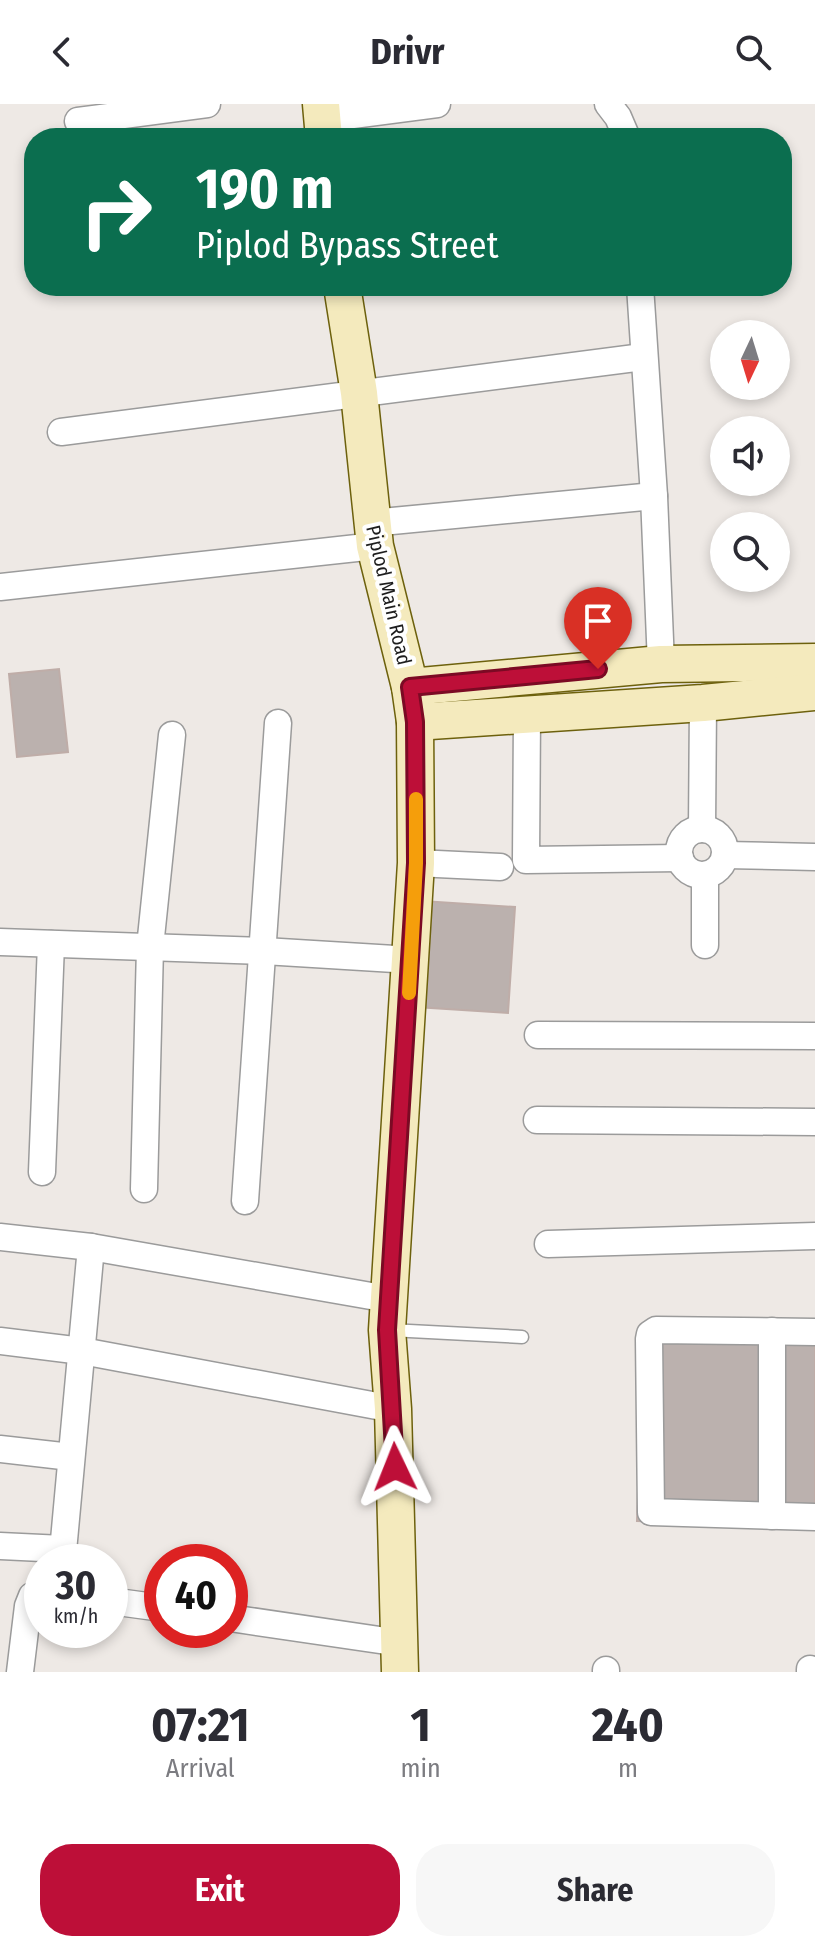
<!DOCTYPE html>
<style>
body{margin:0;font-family:"Fira Sans Condensed",sans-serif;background:#f7f7f7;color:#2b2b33;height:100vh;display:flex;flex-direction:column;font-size:30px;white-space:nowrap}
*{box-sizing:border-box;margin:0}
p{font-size:26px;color:#7c7c81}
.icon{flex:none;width:44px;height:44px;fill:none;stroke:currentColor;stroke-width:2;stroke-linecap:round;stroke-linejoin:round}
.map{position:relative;height:1568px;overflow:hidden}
.drawer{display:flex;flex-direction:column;background:#fff;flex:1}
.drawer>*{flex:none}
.guide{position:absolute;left:24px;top:24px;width:768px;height:168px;border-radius:32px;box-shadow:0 4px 12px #0003;background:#0b6e4f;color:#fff;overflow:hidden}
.needle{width:52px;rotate:184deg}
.tools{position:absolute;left:710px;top:216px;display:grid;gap:16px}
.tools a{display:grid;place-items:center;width:80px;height:80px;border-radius:50%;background:#fff;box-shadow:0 4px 12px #0003;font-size:40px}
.speed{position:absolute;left:24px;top:1440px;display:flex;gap:16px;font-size:40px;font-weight:700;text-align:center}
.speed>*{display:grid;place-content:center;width:104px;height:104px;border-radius:50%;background:#fff;box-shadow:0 4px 12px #0003;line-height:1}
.speed small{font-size:20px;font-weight:400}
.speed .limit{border:12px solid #d22;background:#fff;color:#111}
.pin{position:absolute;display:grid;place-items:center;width:68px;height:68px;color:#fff;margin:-82px -34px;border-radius:50% 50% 50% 0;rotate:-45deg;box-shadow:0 0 8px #0007}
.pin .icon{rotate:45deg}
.me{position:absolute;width:88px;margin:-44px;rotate:358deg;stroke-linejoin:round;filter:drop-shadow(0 0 6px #0008)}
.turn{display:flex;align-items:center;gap:28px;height:168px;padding:0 40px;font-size:36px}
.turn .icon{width:104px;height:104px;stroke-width:2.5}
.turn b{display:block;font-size:56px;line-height:68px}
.eta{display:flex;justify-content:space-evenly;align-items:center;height:136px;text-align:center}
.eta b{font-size:48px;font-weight:700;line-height:56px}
.cta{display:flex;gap:16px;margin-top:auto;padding:16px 40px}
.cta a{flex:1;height:92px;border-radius:32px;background:#bd0f38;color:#fff;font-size:32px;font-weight:700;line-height:92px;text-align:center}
.cta a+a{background:#f7f7f7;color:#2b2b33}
header{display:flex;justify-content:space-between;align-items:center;height:104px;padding:0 40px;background:#fff;font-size:36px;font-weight:700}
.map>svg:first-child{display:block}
</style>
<header><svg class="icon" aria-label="back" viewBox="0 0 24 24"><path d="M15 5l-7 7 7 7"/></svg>Drivr<svg class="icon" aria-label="search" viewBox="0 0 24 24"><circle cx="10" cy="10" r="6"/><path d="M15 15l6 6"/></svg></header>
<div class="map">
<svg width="815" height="1568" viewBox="0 0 815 1568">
<rect width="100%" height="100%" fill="#eee9e5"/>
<g fill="#bbb1ae" stroke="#bfada8" stroke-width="2">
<polygon points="59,565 68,648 17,653 9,570"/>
<polygon points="422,797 515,803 508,909 416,903"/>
<polygon points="643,1219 815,1224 815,1422 637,1417"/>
</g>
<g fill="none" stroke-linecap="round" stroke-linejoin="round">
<defs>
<polyline id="lane" points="390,1226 522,1233"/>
<g id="street">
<polyline points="608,0 618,13 627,34"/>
<polyline points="322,15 437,0"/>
<polyline points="78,17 207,0"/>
<polyline points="640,182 654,392 661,560"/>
<polyline points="61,328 643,253"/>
<polyline points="371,419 654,392"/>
<polyline points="0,483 375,442"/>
<polyline points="527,612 526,756 680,754"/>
<circle cx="702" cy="748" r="23"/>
<polyline points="702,725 703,599"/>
<polyline points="725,751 815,753"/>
<polyline points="416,759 500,763"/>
<polyline points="705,771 705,841"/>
<polyline points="0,838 264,847 411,856"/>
<polyline points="538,931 815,932"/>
<polyline points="537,1016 815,1018"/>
<polyline points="42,1068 51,840"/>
<polyline points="144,1085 150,843 172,631"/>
<polyline points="245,1097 278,619"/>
<polyline points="0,1133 91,1143 388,1195"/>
<polyline points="548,1140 815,1132"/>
<polyline points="815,1228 656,1226 650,1230 649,1235 651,1408 815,1413"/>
<polyline points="0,1237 82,1247 393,1305"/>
<polyline points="0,1345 71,1353"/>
<polyline points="772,1412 772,1227"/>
<polyline points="0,1442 63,1445"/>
<polyline points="62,1458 91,1143"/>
<polyline points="110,1497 162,1504"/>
<polyline points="230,1514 400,1539"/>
<polyline points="20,1568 28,1502 32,1492 42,1487"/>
<polyline points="606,1568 606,1566"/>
<polyline points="810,1568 810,1565"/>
</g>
<g id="secondary">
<polyline points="321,0 324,34"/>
<polyline points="342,182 359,289 375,442 410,583 415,618 416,759 387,1226 393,1305 400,1568"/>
<polyline points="410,583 661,560 815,558"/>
<polyline points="415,618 703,599 815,588"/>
</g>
</defs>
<use href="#lane" stroke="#9b9b9b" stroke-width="15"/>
<use href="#street" stroke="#9b9b9b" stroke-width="29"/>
<use href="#secondary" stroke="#6d610d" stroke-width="39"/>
<use href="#lane" stroke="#fff" stroke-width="12"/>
<use href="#street" stroke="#fff" stroke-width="26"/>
<use href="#secondary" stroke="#f4eabd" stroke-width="36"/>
</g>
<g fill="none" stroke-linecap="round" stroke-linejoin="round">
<defs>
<polyline id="route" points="395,1363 387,1226 416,759 415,618 410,583 598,565"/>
</defs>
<use href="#route" stroke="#7b0a24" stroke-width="20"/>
<use href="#route" stroke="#bd0f38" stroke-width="14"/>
<polyline stroke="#f59e0b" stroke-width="14" points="409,889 416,759 416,695"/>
</g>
<g text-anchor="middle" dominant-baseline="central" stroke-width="8" stroke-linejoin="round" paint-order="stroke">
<g font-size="20" fill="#1e1e1e" stroke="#fff">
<text transform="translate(389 491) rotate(77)">Piplod Main Road</text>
</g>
</g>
</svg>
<div class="tools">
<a><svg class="needle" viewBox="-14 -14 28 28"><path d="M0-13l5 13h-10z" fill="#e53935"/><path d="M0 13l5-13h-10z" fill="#7c7c81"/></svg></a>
<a><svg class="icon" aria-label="sound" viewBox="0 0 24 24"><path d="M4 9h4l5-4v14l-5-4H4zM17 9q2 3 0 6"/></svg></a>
<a><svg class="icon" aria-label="search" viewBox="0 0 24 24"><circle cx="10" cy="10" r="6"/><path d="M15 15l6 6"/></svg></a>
</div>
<div class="speed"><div>30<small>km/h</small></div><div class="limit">40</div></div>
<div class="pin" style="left:598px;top:565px;background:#d93025"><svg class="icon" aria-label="arrive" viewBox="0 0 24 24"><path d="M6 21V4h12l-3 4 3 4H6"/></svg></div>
<svg class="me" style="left:395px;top:1363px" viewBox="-20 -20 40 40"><path d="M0-17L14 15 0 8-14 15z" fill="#bd0f38" stroke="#fff" stroke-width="4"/></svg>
<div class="guide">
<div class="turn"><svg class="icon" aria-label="right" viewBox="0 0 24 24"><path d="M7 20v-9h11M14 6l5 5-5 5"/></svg><div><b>190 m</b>Piplod Bypass Street</div></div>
</div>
</div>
<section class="drawer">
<div class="eta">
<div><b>07:21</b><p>Arrival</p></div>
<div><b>1</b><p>min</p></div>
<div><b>240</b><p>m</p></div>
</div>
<div class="cta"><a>Exit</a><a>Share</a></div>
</section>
